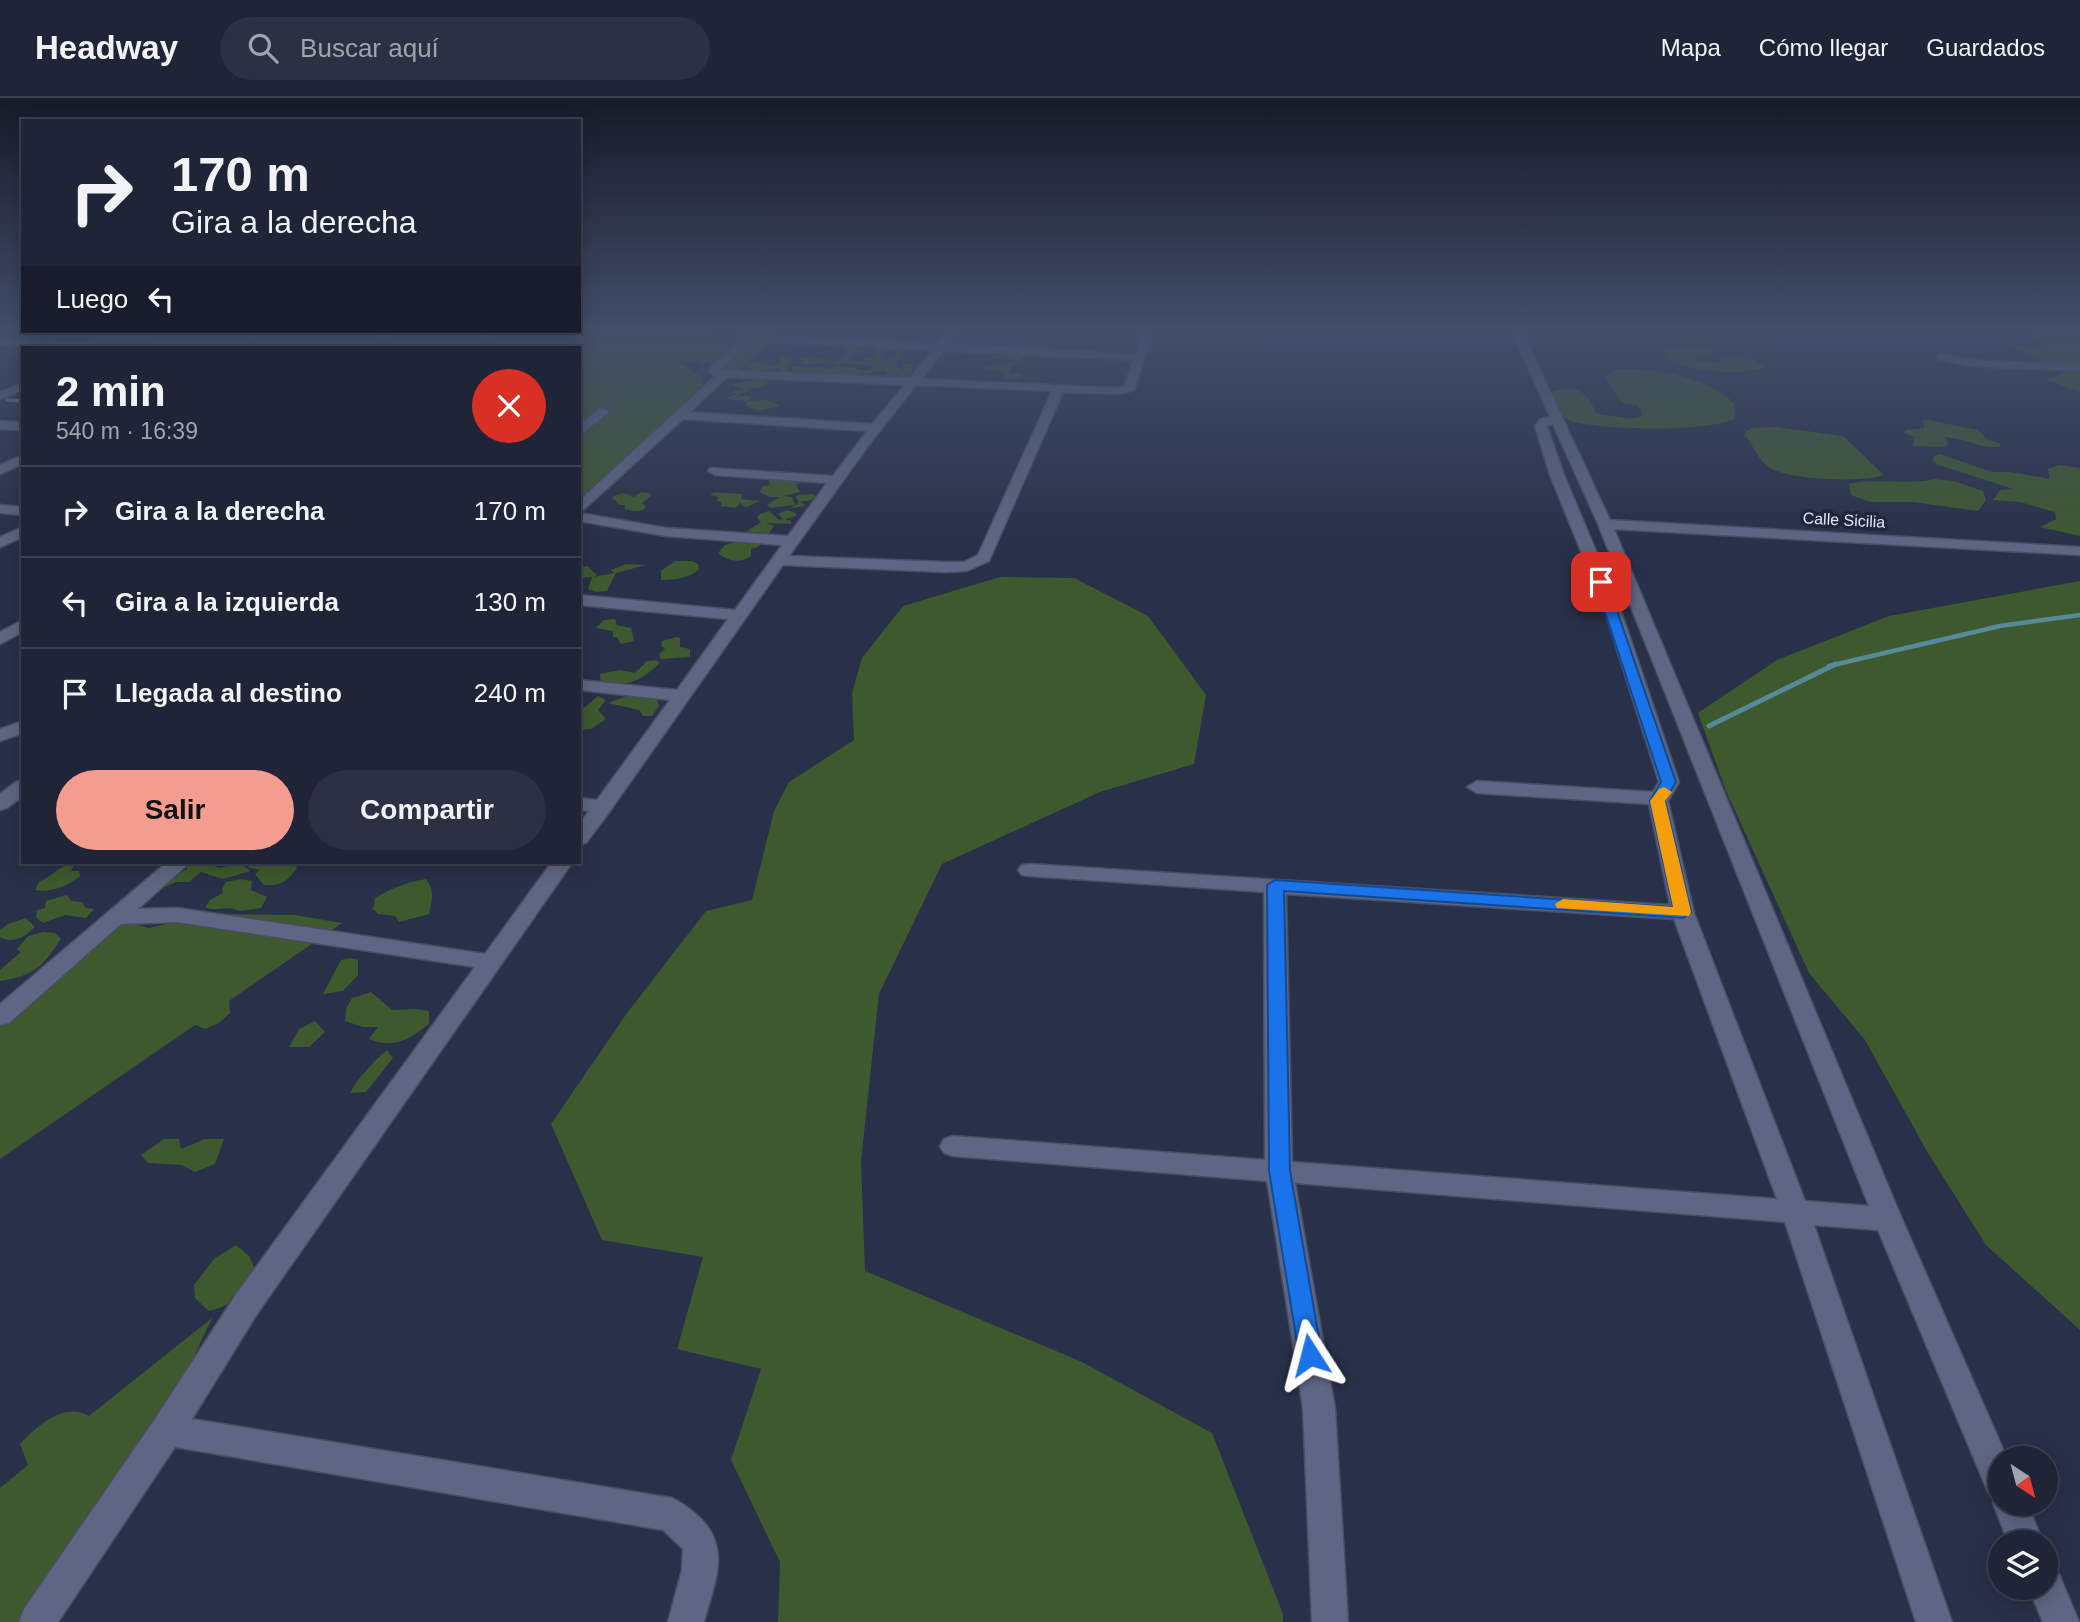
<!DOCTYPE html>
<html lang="es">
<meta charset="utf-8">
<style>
body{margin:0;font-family:Arial,sans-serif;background:#2c3042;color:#f1f3f6;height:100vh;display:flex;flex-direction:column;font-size:26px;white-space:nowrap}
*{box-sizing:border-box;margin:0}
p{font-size:23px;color:#a1a4ad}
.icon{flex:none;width:38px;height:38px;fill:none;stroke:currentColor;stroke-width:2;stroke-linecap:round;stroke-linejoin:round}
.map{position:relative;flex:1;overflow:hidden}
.details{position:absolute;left:21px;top:248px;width:560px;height:518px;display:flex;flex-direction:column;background:#1f2437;border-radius:0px;box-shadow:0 4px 18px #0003,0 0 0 2px #3c4152}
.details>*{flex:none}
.hud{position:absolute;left:21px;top:21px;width:560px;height:214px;border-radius:0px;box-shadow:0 4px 18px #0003,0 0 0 2px #3c4152;background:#1f2437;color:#f1f3f6;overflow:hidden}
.needle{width:46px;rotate:144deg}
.fabs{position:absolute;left:1988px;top:1348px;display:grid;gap:14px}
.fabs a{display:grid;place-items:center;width:70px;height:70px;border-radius:50%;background:#1f2437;box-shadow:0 4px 18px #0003,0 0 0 2px #3c4152;font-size:35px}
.pin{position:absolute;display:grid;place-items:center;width:60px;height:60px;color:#fff;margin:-30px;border-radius:14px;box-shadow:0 4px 10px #0006}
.me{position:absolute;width:77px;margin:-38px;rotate:351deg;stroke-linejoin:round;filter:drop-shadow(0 0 5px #0008)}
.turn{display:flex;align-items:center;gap:24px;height:147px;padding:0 35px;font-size:32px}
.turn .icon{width:91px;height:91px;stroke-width:2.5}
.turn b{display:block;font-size:49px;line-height:60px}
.then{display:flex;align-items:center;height:66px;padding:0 35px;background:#0003;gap:14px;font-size:26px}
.round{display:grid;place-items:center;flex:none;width:74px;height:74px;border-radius:37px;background:#2c3042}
.summary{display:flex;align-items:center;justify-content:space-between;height:119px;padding:0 35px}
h1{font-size:42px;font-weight:700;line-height:52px}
.button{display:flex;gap:14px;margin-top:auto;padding:14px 35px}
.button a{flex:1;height:80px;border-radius:42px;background:#f59c91;color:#111;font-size:28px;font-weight:700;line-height:80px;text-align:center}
.button a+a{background:#2c3042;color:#f1f3f6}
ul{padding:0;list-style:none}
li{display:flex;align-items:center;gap:21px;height:91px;padding:0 35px;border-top:2px solid #3c4152}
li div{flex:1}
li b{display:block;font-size:26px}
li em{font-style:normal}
header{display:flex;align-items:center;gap:42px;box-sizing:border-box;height:98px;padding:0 35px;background:#1f2437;border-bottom:2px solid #3c4152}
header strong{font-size:33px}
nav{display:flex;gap:38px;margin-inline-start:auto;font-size:24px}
.search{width:490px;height:63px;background:#2c3042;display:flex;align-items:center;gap:18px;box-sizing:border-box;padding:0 24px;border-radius:38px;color:#a1a4ad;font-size:26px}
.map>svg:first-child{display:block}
</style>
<header>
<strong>Headway</strong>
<div class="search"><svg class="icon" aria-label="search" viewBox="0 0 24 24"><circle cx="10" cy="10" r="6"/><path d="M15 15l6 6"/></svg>Buscar aquí</div>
<nav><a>Mapa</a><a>Cómo llegar</a><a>Guardados</a></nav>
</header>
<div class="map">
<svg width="2080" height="1524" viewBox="0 0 2080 1524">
<rect width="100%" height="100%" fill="#293049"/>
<g fill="#3e592d">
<path d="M0,233h635l3,6 5,-3 -1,-3h8l-5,3 74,-3 -8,7 17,1 12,-8h9l-5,7 28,5 -15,11 3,3 -9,2 -2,3 13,-1 10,5 7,-4 -1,-7h13l2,3c-7,6 -6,13 -5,22l-20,-2 1,-6 11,-1v-3l-17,5 -20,-6 -11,5 -13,-2 8,-17 -14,9 -14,2 3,-2 -2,-1h-22l24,17 -1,4 7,4 -10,2 -13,30 -76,71 -30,16v-157h-370l-209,-14z"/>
<polygon points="2025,233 2080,233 2080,294 2047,282 2065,274 2005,246 2045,250"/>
<path d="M1698,247l12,4 2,4 -17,5 1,4 26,1 -5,-6c15,-5 36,1 48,10 -25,10 -78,4 -101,-10l1,-6 -4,-2z"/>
<path d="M852,249l14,4 -11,3 -6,6 10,1 15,-5 2,-7 7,1 -2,6 7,4 8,-4v-7h9l-4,5 2,3 -7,4 1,3 -3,3 10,3 -1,-6h9v8l-9,8h-20l4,-7 -2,-2 -24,3 1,2 -67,-2 -3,-3 1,-4c12,-1 15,3 27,-1l11,4 5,-5h5v2l17,-1 -2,3 10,2 7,-3 1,-3c-24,0 -49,-4 -72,0l2,-5h-6l15,-4 3,3 10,-1 9,4 10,-8v-6z"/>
<polygon points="993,255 1021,257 1022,263 1016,264 1010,272 1006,272 1010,277 1019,275 1022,279 1007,281 1003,278 1005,275 998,273 1000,272 980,270 1014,263 1006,260 993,260 990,257"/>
<path d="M1616,271c40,-1 87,6 118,34l1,15c-23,15 -147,13 -172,0 -9,-4 -17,-15 -24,-21 13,-7 32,-13 45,-3 6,4 9,14 13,20l35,5 10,-3v-6l-6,-5 -14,-2 -17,-26z"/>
<path d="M758,281l11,3 -9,6 -13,1 5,1 -14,5 14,2 -4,4 19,-1 13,6 -21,5 -13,-5 1,-5 -21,-2 11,-5 -6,-2 11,-3 -10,-4c10,-4 17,-3 26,-6z"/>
<path d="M1923,321l55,11 9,9 14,5 -2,3c-20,1 -35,-9 -55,-10l4,7 -3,3 -32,-1 2,-9 -11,-4 2,-3 18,-2z"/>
<path d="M1777,329l66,9 41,39c-21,8 -94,5 -114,-7 -11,-6 -17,-23 -26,-34l7,-6z"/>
<polygon points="1940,356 1992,374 2010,374 2050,381 2048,371 2059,367 2080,370 2080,438 2040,429 2056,421 2055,414 2020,404 1993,402 2000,392 2013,391 1939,367 1933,363 1934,358"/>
<polygon points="775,379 796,380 801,384 796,387 800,394 783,398 792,399 795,408 799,404 796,399 798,397 812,396 816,399 809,403 801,403 805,408 791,410 794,407 770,410 767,407 780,399 770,399 759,394 763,388 770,387 768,381"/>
<path d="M1934,381l20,2 29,10 3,9 -8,11 -65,-9h-43l-19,-7 -2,-11c27,-7 57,2 85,-5z"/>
<path d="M641,394l9,1 1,3 -9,7 4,4c-5,6 -13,4 -21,2v-4h-5l-8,-8 11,-4 11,4z"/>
<polygon points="714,394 742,396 741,401 760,403 746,409 740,405 736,410 721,408 722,404 717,403 718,399 710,397"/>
<polygon points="787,412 796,415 796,418 785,421 791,423 791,426 766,425 774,428 769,435 746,434 761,424 757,420 760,416 769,413 779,422 783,421 778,416"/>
<path d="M743,442l20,3 -5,4 -7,2v7c-10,8 -24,5 -33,-3l7,-8z"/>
<path d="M675,463h17l6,3 1,5c-8,9 -26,11 -38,11v-9z"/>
<polygon points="626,466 646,467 616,475 607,493 597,494 588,491 592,479 579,480 579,470 587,468 597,477 593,479 614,475 611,472"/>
<polygon points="1000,479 1074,480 1148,518 1206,597 1194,666 1100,694 942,766 879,896 861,1063 865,1173 1082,1264 1212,1335 1283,1516 1283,1524 778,1524 780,1464 731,1362 761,1271 677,1251 703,1159 602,1142 551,1026 627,915 706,813 752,802 774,713 789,684 854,642 852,595 862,560 903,508"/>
<polygon points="2080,483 2080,1232 1986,1147 1928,1055 1865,942 1809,875 1726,693 1698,615 1777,562 1889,518"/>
<polygon points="615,521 617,527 631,530 634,543 621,546 617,539 613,539 613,533 596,530 604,522"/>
<polygon points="677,539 680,540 680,549 690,551 690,559 661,561 659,556 665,551 661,547 662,543"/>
<path d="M656,562l4,3c-20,18 -29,23 -59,21l-1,-10 20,-4 15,3 12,-12z"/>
<polygon points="598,598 606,602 598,612 606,621 591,631 579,632 579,614"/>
<polygon points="627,598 656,600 659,608 652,618 643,618 639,612 608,605"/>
<path d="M75,765l-4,8h8l1,5c-11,10 -30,17 -45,14l4,-8c14,-6 20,-17 36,-19z"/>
<polygon points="186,765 207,765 219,770 239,765 251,773 223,781 201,774 189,784 176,784 158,792 169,782 187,771"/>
<path d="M244,765h36l18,4c-10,13 -17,20 -34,18l-9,-11 5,-4 -10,-2z"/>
<path d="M241,781l11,2 -1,9 16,7 -6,11 -22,3c-11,-7 -23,2 -34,-4l5,-7 13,-7 -1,-4 4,-7z"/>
<path d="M426,781c9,10 6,23 3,35l-30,8 -4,-6 -17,-2 -6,-6 2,-1 1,-9c17,-10 32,-16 51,-19z"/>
<polygon points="67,797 71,803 82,804 86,810 94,811 86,820 65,817 43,825 36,820 37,812 45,810 46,803"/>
<polygon points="206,816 295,817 342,825 229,903 230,915 219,925 205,931 195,927 0,1061 0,922 111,828 125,824 149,830"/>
<path d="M26,820l9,9c-9,9 -22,18 -35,10v-7l8,-6z"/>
<path d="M43,834l12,1 6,6c-18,27 -27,37 -61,42v-11l21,-18 -4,-3 11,-13z"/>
<polygon points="351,860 358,862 358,877 343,893 323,896 341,862"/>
<path d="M371,894l21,18 24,-1 13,2v13c-20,16 -35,25 -60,15l9,-12h-15l-18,-6 1,-12 6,-11z"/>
<polygon points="315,923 325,934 309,949 289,949 299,931"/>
<path d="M387,952l6,8 -27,34 -16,1c5,-12 26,-34 37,-43z"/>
<polygon points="164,1041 179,1041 181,1051 205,1041 224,1041 215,1066 195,1074 182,1067 148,1065 141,1057"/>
<path d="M236,1147l13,11 6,14c-11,23 -21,35 -46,41l-14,-13 -1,-13 20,-26z"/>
<path d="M212,1220l-17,36 9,7 -173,261h-31v-134l28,-23 -8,-21c17,-18 44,-43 69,-28z"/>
</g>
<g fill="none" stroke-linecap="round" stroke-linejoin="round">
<polyline stroke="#568a99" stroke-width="3.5" points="7,302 23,303"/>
<polyline stroke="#568a99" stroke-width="4.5" points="1829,568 2000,528 2080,517"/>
<polyline stroke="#568a99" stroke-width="5" points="1709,628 1836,566"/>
<defs>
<g id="street">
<polygon points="382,233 395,233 365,250 353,250"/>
<polygon points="483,233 495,233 471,250 459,250"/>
<path d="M751,233h11l-4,4 179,9 10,-13h10l-9,13 188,10 7,-23h10l-19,59 -15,4 -56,-2 -74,169 -22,10 -22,1 -162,-7 -173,246 -24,32 -7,2v-21l10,-13 -10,-1v-12l18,2 73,-100 -91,-10v-10l98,10 51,-71 -149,-14v-10l156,15 47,-65 -116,-9 -87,-15v-20l136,-125 -5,-3v-6zM752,243l181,9 -23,28 -190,-8zM943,253l190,9 -8,26 -6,2 -197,-9zM727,279l178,8 -33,39 -182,-12zM916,287l136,6 -74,164 -14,7h-19l-156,-6 79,-110zM683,321l184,12 -34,45 -123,-8 -2,3 7,4 112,8 -39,53 -122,-8 -86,-15z"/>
<path d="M1512,233h10l88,189 470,27v8l-466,-26 288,690 105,239h-7v45h27l16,39h-35l-15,-39 3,-7 -8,-4 -110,-262 -64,-5 138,397h-36l-131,-400 -490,-39 40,225 13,214h-36l-9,-214 -36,-227 -314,-25 -9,-3 -4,-7 4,-7 9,-3 312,24 -1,-268 -235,-16 -7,-1 -4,-5 4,-5 7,-1 641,41 -21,-101 -172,-11 -10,-6 10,-6 176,11 6,-10 -55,-174 -54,-133 -15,-49 5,-7 10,-2zM1553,326l45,100 271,682 -64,-5 -111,-288 -26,-112 11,-19 -59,-174 -56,-133 -17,-49zM1286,796l388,25 103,280 -485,-37z"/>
<polygon points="0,241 129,247 134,250 0,247"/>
<polygon points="1941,256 1970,262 2080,267 2080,273 1970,268 1937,261 1937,257"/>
<polygon points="23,285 23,292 0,301 0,294"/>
<polygon points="600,310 610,313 579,338 579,328"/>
<polygon points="0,323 23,324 23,332 0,331"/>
<polygon points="23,357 23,366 0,376 0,367"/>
<polygon points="0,407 23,409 23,417 0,415"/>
<polygon points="23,429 23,439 0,449 0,439"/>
<polygon points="23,522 23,534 0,546 0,534"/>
<polygon points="23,623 23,635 0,643 0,631"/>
<polygon points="23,682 23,698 7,710 0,712 0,696 16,684"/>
<path d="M166,765h23l-51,46 39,-1 308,46 66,-91h21l-315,451 -65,105 480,79c11,5 18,11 27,19 33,31 15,67 5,105h-36l14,-52 1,-21 -20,-19 -488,-83 -117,175h-39l5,-13 131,-190 80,-123 240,-329 -298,-45 -56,2 -112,99 -9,2v-21z"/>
<polygon points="2046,1471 2059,1476 2079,1524 2043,1524 2028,1489 2046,1489"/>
</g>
</defs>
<use href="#street" stroke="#484e63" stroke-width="3"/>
<use href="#street" fill="#5e6683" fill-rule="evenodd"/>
</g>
<linearGradient id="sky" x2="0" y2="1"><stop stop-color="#171a28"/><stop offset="0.52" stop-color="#434e6a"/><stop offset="1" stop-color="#434e6a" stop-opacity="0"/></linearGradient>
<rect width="2080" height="447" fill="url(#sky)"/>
<polygon fill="#1a73e8" stroke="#114b97" stroke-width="2" points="1601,480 1607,484 1676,684 1665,703 1691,814 1683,820 1284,793 1290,1073 1322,1257 1319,1265 1310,1268 1302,1265 1299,1257 1269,1073 1267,787 1275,782 1673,809 1650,703 1661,684 1595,484"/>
<polygon fill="#f59e0b" points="1664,689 1672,694 1665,703 1691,814 1689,818 1557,810 1555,806 1563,801 1673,809 1650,703 1659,691"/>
<g text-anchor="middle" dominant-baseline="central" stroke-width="7" stroke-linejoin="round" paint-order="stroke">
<g font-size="16" fill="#e1e7f7" stroke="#1f263e">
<text transform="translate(1844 422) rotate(3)">Calle Sicilia</text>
</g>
</g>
</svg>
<div class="fabs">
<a><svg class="needle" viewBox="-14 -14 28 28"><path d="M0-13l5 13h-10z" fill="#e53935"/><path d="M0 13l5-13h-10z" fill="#a1a4ad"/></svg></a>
<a><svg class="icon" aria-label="layers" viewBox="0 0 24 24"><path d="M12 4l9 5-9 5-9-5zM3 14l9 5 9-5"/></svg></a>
</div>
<div class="pin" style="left:1601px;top:484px;background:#d93025"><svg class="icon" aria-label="arrive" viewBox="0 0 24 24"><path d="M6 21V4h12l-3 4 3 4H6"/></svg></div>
<svg class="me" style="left:1310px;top:1257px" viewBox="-20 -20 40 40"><path d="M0-17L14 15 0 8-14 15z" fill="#1a73e8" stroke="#fff" stroke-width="4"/></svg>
<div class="hud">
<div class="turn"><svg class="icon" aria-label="right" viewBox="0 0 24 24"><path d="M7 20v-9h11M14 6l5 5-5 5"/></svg><div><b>170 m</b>Gira a la derecha</div></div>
<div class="then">Luego<svg class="icon" aria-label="left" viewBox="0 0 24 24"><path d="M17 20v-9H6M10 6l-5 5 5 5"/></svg></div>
</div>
<section class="details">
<div class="summary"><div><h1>2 min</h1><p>540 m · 16:39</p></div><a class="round" style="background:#d93025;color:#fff"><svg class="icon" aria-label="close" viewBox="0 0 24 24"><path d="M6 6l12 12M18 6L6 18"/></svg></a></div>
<ul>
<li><svg class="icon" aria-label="right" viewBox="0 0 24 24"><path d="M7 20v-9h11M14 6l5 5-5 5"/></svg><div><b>Gira a la derecha</b></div><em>170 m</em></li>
<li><svg class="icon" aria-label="left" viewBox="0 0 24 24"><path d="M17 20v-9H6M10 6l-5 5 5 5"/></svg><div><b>Gira a la izquierda</b></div><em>130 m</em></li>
<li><svg class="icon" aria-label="arrive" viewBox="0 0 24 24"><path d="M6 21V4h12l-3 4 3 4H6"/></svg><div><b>Llegada al destino</b></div><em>240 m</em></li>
</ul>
<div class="button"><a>Salir</a><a>Compartir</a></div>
</section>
</div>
